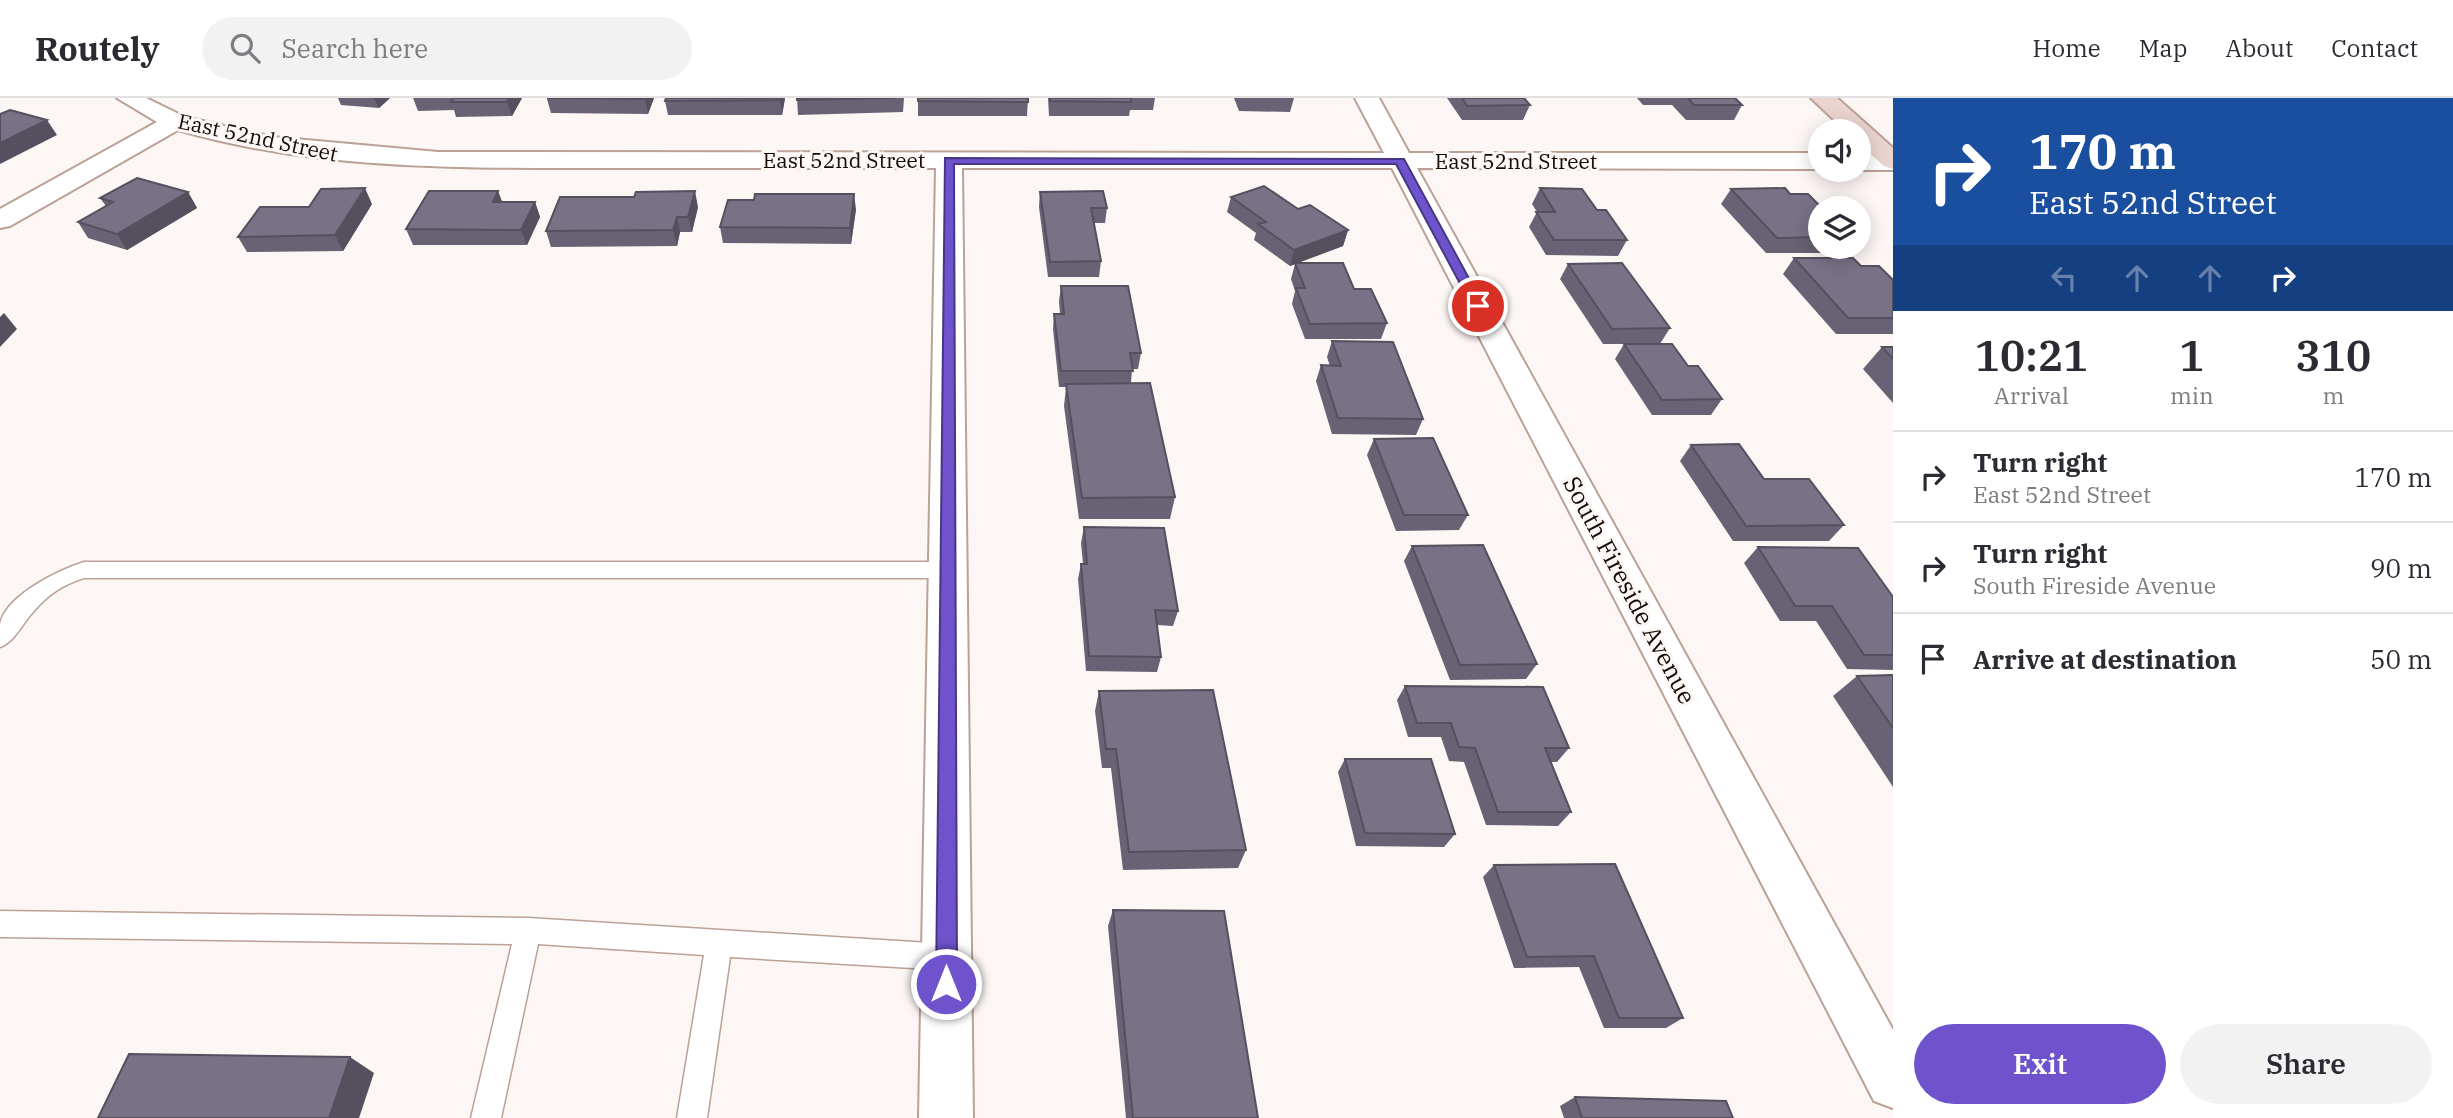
<!DOCTYPE html>
<style>
body{margin:0;font-family:"IBM Plex Serif",serif;background:#f2f2f3;color:#2b2b33;height:100vh;display:flex;flex-direction:column;font-size:26px;white-space:nowrap}
*{box-sizing:border-box;margin:0}
p{font-size:23px;color:#7c7c81}
.icon{flex:none;width:38px;height:38px;fill:none;stroke:currentColor;stroke-width:2;stroke-linecap:round;stroke-linejoin:round}
.map{position:relative;flex:1;overflow:hidden}
.drawer{display:flex;flex-direction:column;background:#fff;width:560px}
.drawer>*{flex:none}
.hud{background:#1a4fa0;color:#fff;overflow:hidden}
.controls{position:absolute;left:1808px;top:21px;display:grid;gap:14px}
.controls a{display:grid;place-items:center;width:63px;height:63px;border-radius:50%;background:#fff;box-shadow:0 4px 18px #0003;font-size:35px}
.pin{position:absolute;display:grid;place-items:center;width:60px;height:60px;color:#fff;margin:-30px;border:4px solid #fff;border-radius:50%;box-shadow:0 2px 7px #0007}
.me{position:absolute;width:77px;margin:-38px;rotate:0deg;stroke-linejoin:round;filter:drop-shadow(0 0 5px #0008)}
.turn{display:flex;align-items:center;gap:24px;height:147px;padding:0 21px;font-size:32px}
.turn .icon{width:91px;height:91px;stroke-width:2.5}
.turn b{display:block;font-size:49px;line-height:60px}
.lanes{display:flex;align-items:center;height:66px;padding:0 21px;background:#0003;justify-content:center;gap:35px;direction:ltr}
.lanes .off{opacity:.35}
.eta{display:flex;justify-content:space-evenly;align-items:center;height:119px;text-align:center}
.eta b{font-size:42px;font-weight:600;line-height:49px}
.primary-button{display:flex;gap:14px;margin-top:auto;padding:14px 21px}
.primary-button a{flex:1;height:80px;border-radius:42px;background:#6e53cc;color:#fff;font-size:28px;font-weight:600;line-height:80px;text-align:center}
.primary-button a+a{background:#f2f2f3;color:#2b2b33}
ul{padding:0;list-style:none}
li{display:flex;align-items:center;gap:21px;height:91px;padding:0 21px;border-top:2px solid #e1e1e2}
li div{flex:1}
li b{display:block;font-size:26px}
li em{font-style:normal}
header{display:flex;align-items:center;gap:42px;box-sizing:border-box;height:98px;padding:0 35px;background:#fff;border-bottom:2px solid #e1e1e2}
header strong{font-size:33px}
nav{display:flex;gap:38px;margin-inline-start:auto;font-size:24px}
.search{width:490px;height:63px;background:#f2f2f3;display:flex;align-items:center;gap:18px;box-sizing:border-box;padding:0 24px;border-radius:38px;color:#7c7c81;font-size:26px}
main{display:flex;flex:1;min-height:0}
.map>svg:first-child{display:block}
</style>
<header>
<strong>Routely</strong>
<div class="search"><svg class="icon" aria-label="search" viewBox="0 0 24 24"><circle cx="10" cy="10" r="6"/><path d="M15 15l6 6"/></svg>Search here</div>
<nav><a>Home</a><a>Map</a><a>About</a><a>Contact</a></nav>
</header>
<main>
<div class="map">
<svg width="1893" height="1020" viewBox="0 0 1893 1020">
<rect width="100%" height="100%" fill="#fcf6f4"/>
<g fill="none" stroke-linecap="round" stroke-linejoin="round">
<defs>
<g id="lane">
<path d="M84,464h864l7,3 3,5 -3,5 -7,3h-864c-20,6 -37,17 -50,33 -11,11 -19,31 -34,36 0,-7 0,-16 0,-23 6,-29 59,-54 84,-62z"/>
<polygon points="0,813 528,820 946,846 955,850 959,859 955,868 946,872 730,859 707,1020 677,1020 704,857 538,846 501,1020 471,1020 512,846 0,839"/>
</g>
<g id="street">
<path d="M117,0h29l39,19 88,20 165,15 946,1 -29,-55h24l30,55h411v16l-403,-1 476,862v78l-19,-7 -482,-933h-430l11,950h-54l17,-950c-116,0 -232,0 -349,0 -138,0 -275,1 -409,-38l-168,96 -10,2v-19l157,-87z"/>
<rect x="1858" y="56" width="35" height="16"/>
</g>
<polygon id="secondary" points="1811,0 1837,0 1893,50 1893,71 1884,68 1858,45 1858,33 1846,33"/>
</defs>
<use href="#lane" stroke="#bba196" stroke-width="3"/>
<use href="#street" stroke="#bba196" stroke-width="4"/>
<use href="#secondary" stroke="#bba196" stroke-width="4"/>
<use href="#lane" fill="#fff" fill-rule="evenodd"/>
<use href="#street" fill="#fff" fill-rule="evenodd"/>
<use href="#secondary" fill="#ebd4d0" fill-rule="evenodd"/>
</g>
<g fill="#686274">
<polygon points="338,0 390,0 379,10 341,7"/>
<polygon points="413,0 522,0 512,18 456,19 454,12 418,13"/>
<polygon points="654,0 648,16 551,15 547,1"/>
<polygon points="666,0 785,0 782,17 668,17 665,3"/>
<polygon points="797,0 904,0 903,14 798,17"/>
<polygon points="918,0 1028,0 1027,18 918,18"/>
<polygon points="1048,0 1155,0 1153,12 1130,12 1129,18 1049,18"/>
<polygon points="1234,0 1294,0 1290,14 1239,13"/>
<polygon points="1447,0 1524,0 1530,7 1523,22 1462,22"/>
<polygon points="1637,0 1735,0 1742,7 1734,22 1686,22 1672,7 1643,7"/>
<polygon points="1540,90 1597,112 1627,142 1618,158 1546,157 1529,129 1537,114 1532,106"/>
<polygon points="1731,91 1790,96 1820,110 1820,149 1826,149 1822,155 1766,155 1721,106"/>
<polygon points="498,93 502,104 535,104 540,119 527,147 413,147 406,131"/>
<polygon points="188,94 197,110 127,152 88,140 78,124 106,108 100,100"/>
<polygon points="1040,94 1107,110 1105,125 1094,125 1101,163 1099,179 1048,179 1039,109"/>
<polygon points="1231,99 1298,111 1348,132 1343,148 1297,165 1354,191 1387,225 1381,241 1305,241 1292,206 1295,193 1291,181 1295,166 1290,168 1254,142 1256,135 1227,114"/>
<polygon points="372,106 343,153 247,154 238,139"/>
<polygon points="698,109 692,134 680,134 677,148 551,149 546,133"/>
<polygon points="856,111 851,146 723,145 720,129"/>
<polygon points="1794,160 1861,168 1893,182 1893,236 1836,236 1783,176"/>
<polygon points="1568,166 1670,230 1660,246 1688,268 1722,301 1711,317 1652,317 1615,261 1624,246 1603,246 1560,181"/>
<polygon points="1061,188 1141,255 1138,271 1132,271 1131,285 1175,399 1170,421 1079,421 1064,308 1066,289 1059,289 1053,231 1054,216 1060,216 1059,203"/>
<polygon points="1332,243 1423,321 1416,337 1332,336 1316,283 1321,267 1330,268 1327,259"/>
<polygon points="1882,249 1893,249 1893,305 1863,271"/>
<polygon points="1374,341 1468,417 1459,432 1396,433 1367,357"/>
<polygon points="1691,347 1764,381 1844,427 1829,443 1733,443 1680,363"/>
<polygon points="1084,429 1178,513 1173,528 1157,527 1161,559 1157,574 1086,573 1078,481 1081,466 1083,466 1081,445"/>
<polygon points="1412,448 1537,566 1526,581 1450,582 1404,463"/>
<polygon points="1758,449 1893,499 1893,572 1847,571 1816,523 1780,523 1744,465"/>
<polygon points="1893,577 1893,689 1833,598 1857,578"/>
<polygon points="1405,588 1569,650 1557,664 1550,664 1571,714 1558,728 1486,727 1464,664 1449,663 1441,639 1408,639 1397,602"/>
<polygon points="1099,593 1246,752 1238,770 1123,772 1111,670 1102,670 1095,613"/>
<polygon points="1345,661 1455,736 1444,749 1356,748 1338,674"/>
<polygon points="1494,767 1683,920 1666,930 1604,930 1579,869 1514,870 1483,779"/>
<polygon points="1113,812 1258,1020 1126,1020 1108,828"/>
<polygon points="1575,999 1733,1020 1564,1020 1560,1008"/>
</g>
<g fill="#55505e">
<polygon points="374,0 390,0 379,10"/>
<polygon points="509,0 522,0 512,18 507,4"/>
<polygon points="645,0 654,0 648,16 645,1"/>
<polygon points="780,0 785,0 782,17 780,2"/>
<polygon points="47,22 57,37 0,66 0,45"/>
<polygon points="365,90 372,106 343,153 335,137"/>
<polygon points="498,93 504,109 493,104"/>
<polygon points="695,93 698,109 692,134 688,119"/>
<polygon points="188,94 197,110 127,152 117,136"/>
<polygon points="854,96 856,111 851,146 850,130"/>
<polygon points="535,104 540,119 527,147 521,132"/>
<polygon points="677,119 680,134 677,148 673,132"/>
<polygon points="1348,132 1343,148 1290,168 1294,152"/>
<polygon points="4,215 17,231 0,249 0,219"/>
<polygon points="350,959 374,975 359,1020 329,1020"/>
</g>
<g fill="#797287" stroke="#55505e" stroke-width="2">
<polygon points="454,0 509,0 507,4 451,4"/>
<polygon points="547,0 645,0 645,1"/>
<polygon points="666,0 780,0 780,2 665,3"/>
<polygon points="797,0 895,0 797,2"/>
<polygon points="918,0 1028,0 1028,4 918,3"/>
<polygon points="1050,0 1131,0 1131,4 1050,3"/>
<polygon points="1462,0 1524,0 1530,7 1467,8"/>
<polygon points="1688,0 1735,0 1742,7 1694,7"/>
<polygon points="10,12 47,22 0,45 0,16"/>
<polygon points="137,80 188,94 117,136 78,124 113,104 100,100"/>
<polygon points="1264,88 1298,111 1310,107 1348,132 1294,152 1258,126 1266,124 1231,99"/>
<polygon points="365,90 335,137 238,139 260,109 309,109 321,91"/>
<polygon points="1540,90 1582,91 1597,112 1606,112 1627,142 1554,142 1536,114 1555,114"/>
<polygon points="1785,90 1790,96 1808,96 1822,110 1820,110 1820,139 1777,140 1731,91"/>
<polygon points="429,93 498,93 493,104 535,104 521,132 406,131"/>
<polygon points="695,93 688,119 677,119 673,132 546,133 560,99 634,99 636,94"/>
<polygon points="1103,93 1107,110 1091,110 1101,163 1050,164 1040,94"/>
<polygon points="755,96 854,96 850,130 720,129 728,102 754,102"/>
<polygon points="1794,160 1853,160 1861,168 1879,168 1893,182 1893,220 1848,220"/>
<polygon points="1295,165 1343,165 1354,191 1371,191 1387,225 1310,226 1296,190 1305,190"/>
<polygon points="1622,165 1670,230 1612,231 1568,166"/>
<polygon points="1061,188 1128,188 1141,255 1130,255 1133,273 1061,273 1054,216 1064,216"/>
<polygon points="1332,243 1393,244 1423,321 1338,320 1321,267 1341,268"/>
<polygon points="1624,246 1672,246 1688,268 1698,268 1722,301 1662,302"/>
<polygon points="1882,249 1893,249 1893,261"/>
<polygon points="1150,285 1175,399 1082,400 1066,286"/>
<polygon points="1433,340 1468,417 1404,417 1374,341"/>
<polygon points="1739,346 1764,381 1809,381 1844,427 1746,428 1691,347"/>
<polygon points="1084,429 1164,430 1178,513 1155,512 1161,559 1089,558 1081,466 1087,466"/>
<polygon points="1483,447 1537,566 1460,567 1412,448"/>
<polygon points="1758,449 1858,450 1893,499 1893,557 1864,557 1832,508 1795,508"/>
<polygon points="1893,577 1893,630 1857,578"/>
<polygon points="1405,588 1543,589 1569,650 1545,650 1571,714 1498,714 1475,650 1459,649 1451,625 1417,625"/>
<polygon points="1213,592 1246,752 1129,754 1116,651 1106,651 1099,593"/>
<polygon points="1345,661 1431,661 1455,736 1365,735"/>
<polygon points="1615,766 1683,920 1619,920 1594,858 1527,859 1494,767"/>
<polygon points="1113,812 1224,813 1258,1020 1133,1020"/>
<polygon points="129,956 350,959 329,1020 98,1020"/>
<polygon points="1575,999 1726,1003 1733,1020 1582,1020"/>
</g>
<polygon fill="#6e53cc" stroke="#483685" stroke-width="2" points="945,60 1404,61 1484,208 1478,212 1472,208 1396,66 954,66 957,886 953,893 946,896 939,893 936,886"/>
<g text-anchor="middle" dominant-baseline="central" stroke-width="6" stroke-linejoin="round" paint-order="stroke">
<g font-size="21" fill="#140b07" stroke="#fcf6f4">
<text transform="translate(258 39) rotate(12)">East 52nd Street</text>
<text x="844" y="62">East 52nd Street</text>
<text x="1516" y="63">East 52nd Street</text>
</g>
<g font-size="24" fill="#140b07" stroke="#fcf6f4">
<text transform="translate(1630 492) rotate(62)">South Fireside Avenue</text>
</g>
</g>
</svg>
<div class="controls">
<a><svg class="icon" aria-label="sound" viewBox="0 0 24 24"><path d="M4 9h4l5-4v14l-5-4H4zM17 9q2 3 0 6"/></svg></a>
<a><svg class="icon" aria-label="layers" viewBox="0 0 24 24"><path d="M12 4l9 5-9 5-9-5zM3 14l9 5 9-5"/></svg></a>
</div>
<div class="pin" style="left:1478px;top:208px;background:#d93025"><svg class="icon" aria-label="arrive" viewBox="0 0 24 24"><path d="M6 21V4h12l-3 4 3 4H6"/></svg></div>
<svg class="me" style="left:946px;top:886px" viewBox="-20 -20 40 40"><circle r="17" fill="#6e53cc" stroke="#fff" stroke-width="3"/><path d="M0-11L8 9 0 5-8 9z" fill="#fff"/></svg>
</div>
<section class="drawer">
<div class="hud">
<div class="turn"><svg class="icon" aria-label="right" viewBox="0 0 24 24"><path d="M7 20v-9h11M14 6l5 5-5 5"/></svg><div><b>170 m</b>East 52nd Street</div></div>
<div class="lanes"><svg class="icon off" aria-label="left" viewBox="0 0 24 24"><path d="M17 20v-9H6M10 6l-5 5 5 5"/></svg><svg class="icon off" aria-label="ahead" viewBox="0 0 24 24"><path d="M12 20V5M6 11l6-6 6 6"/></svg><svg class="icon off" aria-label="ahead" viewBox="0 0 24 24"><path d="M12 20V5M6 11l6-6 6 6"/></svg><svg class="icon" aria-label="right" viewBox="0 0 24 24"><path d="M7 20v-9h11M14 6l5 5-5 5"/></svg></div>
</div>
<div class="eta">
<div><b>10:21</b><p>Arrival</p></div>
<div><b>1</b><p>min</p></div>
<div><b>310</b><p>m</p></div>
</div>
<ul>
<li><svg class="icon" aria-label="right" viewBox="0 0 24 24"><path d="M7 20v-9h11M14 6l5 5-5 5"/></svg><div><b>Turn right</b><p>East 52nd Street</p></div><em>170 m</em></li>
<li><svg class="icon" aria-label="right" viewBox="0 0 24 24"><path d="M7 20v-9h11M14 6l5 5-5 5"/></svg><div><b>Turn right</b><p>South Fireside Avenue</p></div><em>90 m</em></li>
<li><svg class="icon" aria-label="arrive" viewBox="0 0 24 24"><path d="M6 21V4h12l-3 4 3 4H6"/></svg><div><b>Arrive at destination</b></div><em>50 m</em></li>
</ul>
<div class="primary-button"><a>Exit</a><a>Share</a></div>
</section>
</main>
